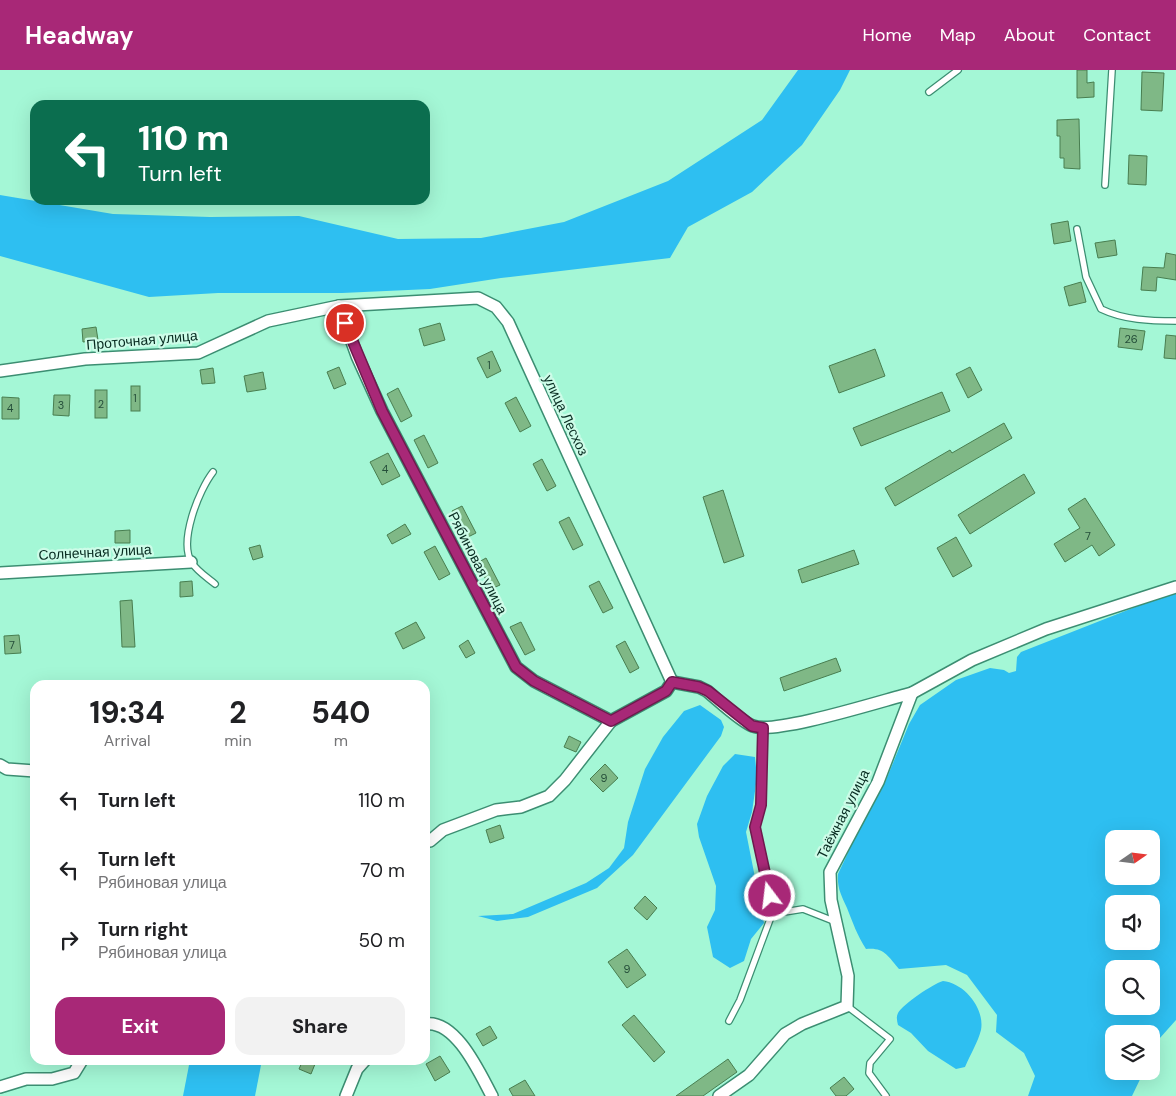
<!DOCTYPE html>
<meta charset="utf-8">
<style>
body{margin:0;font-family:"DM Sans",sans-serif;background:#f2f2f2;color:#202124;height:100vh;display:flex;flex-direction:column;font-size:19px;white-space:nowrap}
*{box-sizing:border-box;margin:0}
p{font-size:16px;color:#757577}
.icon{flex:none;width:28px;height:28px;fill:none;stroke:currentColor;stroke-width:2;stroke-linecap:round;stroke-linejoin:round}
.map{position:relative;flex:1;overflow:hidden}
.sheet{position:absolute;left:30px;top:610px;width:400px;height:385px;display:flex;flex-direction:column;background:#fff;border-radius:15px;box-shadow:0 5px 20px #0002}
.sheet>*{flex:none}
.hud{position:absolute;left:30px;top:30px;width:400px;height:105px;border-radius:15px;box-shadow:0 5px 20px #0002;background:#0b6e4f;color:#fff;overflow:hidden}
.needle{width:32px;rotate:76deg}
.fabs{position:absolute;left:1105px;top:760px;display:grid;gap:10px}
.fabs a{display:grid;place-items:center;width:55px;height:55px;border-radius:10px;background:#fff;box-shadow:0 5px 20px #0002;font-size:25px}
.pin{position:absolute;display:grid;place-items:center;width:42px;height:42px;color:#fff;margin:-21px;border:2px solid #fff;border-radius:50%;box-shadow:0 1px 5px #0007}
.me{position:absolute;width:55px;margin:-28px;rotate:345deg;stroke-linejoin:round;filter:drop-shadow(0 0 4px #0008)}
.turn{display:flex;align-items:center;gap:18px;height:105px;padding:0 25px;font-size:22px}
.turn .icon{width:65px;height:65px;stroke-width:2.5}
.turn b{display:block;font-size:35px;line-height:42px}
.eta{display:flex;justify-content:space-evenly;align-items:center;height:85px;text-align:center}
.eta b{font-size:30px;font-weight:700;line-height:35px}
.button{display:flex;gap:10px;margin-top:auto;padding:10px 25px}
.button a{flex:1;height:58px;border-radius:15px;background:#a82877;color:#fff;font-size:20px;font-weight:700;line-height:58px;text-align:center}
.button a+a{background:#f2f2f2;color:#202124}
ul{padding:0;list-style:none}
li{display:flex;align-items:center;gap:15px;height:70px;padding:0 25px}
li div{flex:1}
li b{display:block;font-size:19px}
li em{font-style:normal}
header{display:flex;align-items:center;gap:30px;box-sizing:border-box;height:70px;padding:0 25px;background:#a82877;color:#fff}
header strong{font-size:24px}
nav{display:flex;gap:28px;margin-inline-start:auto;font-size:18px}
.map>svg:first-child{display:block}
</style>
<header>
<strong>Headway</strong>
<nav><a>Home</a><a>Map</a><a>About</a><a>Contact</a></nav>
</header>
<div class="map">
<svg width="1176" height="1026" viewBox="0 0 1176 1026">
<rect width="100%" height="100%" fill="#a4f7d6"/>
<g fill="#2ebff1" fill-rule="evenodd">
<polygon points="798,0 850,0 840,20 802,75 752,122 688,157 670,188 501,208 430,219 342,223 218,223 149,227 0,186 0,125 113,144 210,147 299,146 398,169 481,168 564,152 668,111 762,50"/>
<path d="M1176,521v429l-25,28v-14h-37v37h30l-12,25h-104l7,-20 -11,-23 -28,-21 1,-17 -30,-40 -21,-10 -47,4c-11,-13 -15,-22 -33,-20 -9,-14 -13,-26 -19,-41 -6,-13 -10,-20 -9,-34l31,-66 17,-28 23,-56 11,-19 36,-25 34,-12 14,2 5,3 7,-2 1,-14 4,-5zM1114,769h37v37h-37zM1114,834h37v37h-37zM1114,899h37v37h-37z"/>
<polygon points="700,635 721,650 724,657 721,666 633,785 597,818 528,847 497,851 478,846 513,844 586,813 609,798 624,778 628,752 645,699 663,667 684,641"/>
<polygon points="735,684 755,687 757,707 752,742 746,762 764,853 751,869 744,891 730,898 713,887 707,857 715,840 716,816 699,767 697,754 707,726 723,696"/>
<path d="M943,911c21,2 42,27 38,49 -3,12 -11,25 -16,37l-9,2 -28,-18 -17,-18 -13,-8c-1,-4 -2,-8 0,-12 5,-9 35,-29 45,-32z"/>
<polygon points="190,990 262,990 255,1026 183,1026"/>
</g>
<g fill="#7fb886" stroke="#487e50">
<polygon points="1077,0 1087,0 1087,13 1094,12 1094,27 1077,28"/>
<polygon points="1142,2 1164,3 1162,41 1141,40"/>
<polygon points="1079,49 1080,99 1064,98 1064,88 1060,88 1060,66 1057,66 1057,50"/>
<polygon points="1129,85 1147,86 1146,115 1128,114"/>
<polygon points="1068,151 1071,171 1054,174 1051,154"/>
<polygon points="1115,170 1117,185 1098,188 1095,173"/>
<polygon points="1166,183 1176,185 1176,210 1157,207 1156,221 1141,220 1143,197 1164,198"/>
<polygon points="1081,212 1086,232 1069,236 1064,217"/>
<polygon points="440,253 445,270 424,276 419,259"/>
<polygon points="96,257 98,270 83,272 82,259"/>
<polygon points="1120,258 1145,261 1142,280 1118,277"/>
<polygon points="1166,265 1176,266 1176,289 1164,288"/>
<polygon points="875,279 885,306 839,323 829,296"/>
<polygon points="492,281 501,301 487,308 477,288"/>
<polygon points="339,297 346,314 334,319 327,302"/>
<polygon points="970,297 982,320 968,328 956,304"/>
<polygon points="213,298 215,313 202,314 200,300"/>
<polygon points="263,302 266,319 247,322 244,306"/>
<rect x="131" y="316" width="9" height="25"/>
<polygon points="398,318 412,346 401,352 387,324"/>
<rect x="95" y="320" width="12" height="28"/>
<polygon points="942,322 950,341 861,376 853,358"/>
<polygon points="54,325 70,325 69,346 53,345"/>
<polygon points="2,327 19,328 19,349 2,349"/>
<polygon points="516,327 531,356 520,362 505,333"/>
<polygon points="1004,353 1012,368 895,436 885,418 950,380 952,383"/>
<polygon points="424,365 438,393 428,398 414,370"/>
<polygon points="388,383 400,406 382,415 370,392"/>
<polygon points="542,389 556,416 547,421 533,394"/>
<polygon points="1024,404 1035,423 970,464 958,445"/>
<polygon points="723,420 744,486 724,493 703,427"/>
<polygon points="1085,428 1115,475 1099,486 1092,475 1065,492 1054,474 1080,458 1068,439"/>
<polygon points="462,436 476,463 466,468 452,441"/>
<polygon points="569,447 583,475 573,480 559,452"/>
<polygon points="405,454 411,464 392,474 387,465"/>
<polygon points="130,460 130,473 115,473 115,461"/>
<polygon points="956,467 972,496 953,507 937,478"/>
<polygon points="260,475 263,487 253,490 249,478"/>
<polygon points="435,476 450,504 439,510 424,482"/>
<polygon points="854,480 859,494 802,513 798,500"/>
<polygon points="486,488 500,515 491,519 477,493"/>
<polygon points="192,511 193,526 180,527 180,512"/>
<polygon points="599,511 613,538 603,543 589,516"/>
<polygon points="132,530 135,577 122,577 120,531"/>
<polygon points="416,552 425,568 403,579 395,563"/>
<polygon points="521,552 535,580 525,585 510,557"/>
<polygon points="19,565 21,583 5,584 4,566"/>
<polygon points="468,570 475,583 466,588 459,576"/>
<polygon points="625,571 639,598 630,603 616,576"/>
<polygon points="836,588 841,601 784,621 780,608"/>
<polygon points="569,666 581,672 576,682 564,677"/>
<polygon points="605,694 618,708 603,722 590,709"/>
<polygon points="500,755 504,768 490,773 486,760"/>
<polygon points="645,826 657,838 647,850 634,838"/>
<polygon points="627,879 646,905 627,918 608,892"/>
<polygon points="634,945 665,982 654,992 622,955"/>
<polygon points="490,956 497,968 483,976 476,964"/>
<polygon points="440,986 450,1002 435,1011 426,994"/>
<polygon points="728,989 737,1002 703,1026 676,1026"/>
<polygon points="303,990 315,994 311,1004 299,999"/>
<polygon points="844,1007 854,1019 846,1026 836,1026 830,1018"/>
<polygon points="525,1010 535,1026 513,1026 509,1019"/>
</g>
<g fill="none" stroke-linecap="round" stroke-linejoin="round">
<defs>
<g id="service">
<polyline points="929,22 958,0"/>
<polyline points="1105,115 1112,0"/>
<path d="M1077,159l9,48 15,32c23,11 49,12 75,12"/>
<path d="M213,402c-14,18 -35,70 -21,91 6,9 16,15 23,21"/>
<polyline points="772,844 803,839 836,852"/>
<polyline points="847,936 890,969 870,993 869,1003 886,1026"/>
<polyline points="729,951 740,930 772,844 755,757 761,735 763,658"/>
</g>
<g id="minor">
<polyline points="339,236 357,286 382,341 516,597 534,611 611,651 666,621 672,612"/>
<polyline points="0,301 85,289 198,283 268,251 339,236 478,228 496,237 508,252 672,612"/>
<polyline points="0,503 191,492"/>
<path d="M672,612l27,5 8,4c11,9 34,31 46,35 22,9 131,-26 159,-33l-34,89 -48,90 1,28 17,76 -1,30 -45,18 -17,10 -36,41 -30,21"/>
<polyline points="912,623 972,590 1046,559 1176,517"/>
<polyline points="0,695 7,699 35,701"/>
<polyline points="430,771 443,760 496,740 521,737 549,726 565,710 611,651"/>
<path d="M425,954c31,-5 55,50 67,72"/>
<polyline points="0,1017 26,1009 52,1009 74,1003 82,990"/>
<polyline points="346,1026 357,999 365,990"/>
</g>
</defs>
<use href="#service" stroke="#3c8e72" stroke-width="8"/>
<use href="#minor" stroke="#3c8e72" stroke-width="14"/>
<use href="#service" stroke="#fff" stroke-width="5.5"/>
<use href="#minor" stroke="#fff" stroke-width="11"/>
</g>
<g fill="none" stroke-linecap="round" stroke-linejoin="round">
<defs>
<polyline id="route" points="345,253 382,341 516,597 534,611 611,651 666,621 672,612 699,617 708,621 752,656 763,658 761,735 755,757 770,826"/>
</defs>
<use href="#route" stroke="#6d1a4d" stroke-width="12"/>
<use href="#route" stroke="#a82877" stroke-width="9"/>
</g>
<g text-anchor="middle" dominant-baseline="central" stroke-width="4.5" stroke-linejoin="round" paint-order="stroke">
<g font-size="11" fill="#254e3a">
<text x="1131" y="269">26</text>
<text x="489" y="295">1</text>
<text x="135" y="328">1</text>
<text x="101" y="334">2</text>
<text x="61" y="335">3</text>
<text x="10" y="338">4</text>
<text x="385" y="399">4</text>
<text x="1088" y="466">7</text>
<text x="12" y="575">7</text>
<text x="604" y="708">9</text>
<text x="627" y="899">9</text>
</g>
<g font-size="14" fill="#072b20" stroke="#cdfce8">
<text transform="translate(142 270) rotate(-5)">Проточная улица</text>
<text transform="translate(566 345) rotate(65)">улица Лесхоз</text>
<text transform="translate(95 482) rotate(-3)">Солнечная улица</text>
<text transform="translate(478 493) rotate(63)">Рябиновая улица</text>
<text transform="translate(843 744) rotate(-63)">Таёжная улица</text>
</g>
</g>
</svg>
<div class="fabs">
<a><svg class="needle" viewBox="-14 -14 28 28"><path d="M0-13l5 13h-10z" fill="#e53935"/><path d="M0 13l5-13h-10z" fill="#757577"/></svg></a>
<a><svg class="icon" aria-label="sound" viewBox="0 0 24 24"><path d="M4 9h4l5-4v14l-5-4H4zM17 9q2 3 0 6"/></svg></a>
<a><svg class="icon" aria-label="search" viewBox="0 0 24 24"><circle cx="10" cy="10" r="6"/><path d="M15 15l6 6"/></svg></a>
<a><svg class="icon" aria-label="layers" viewBox="0 0 24 24"><path d="M12 4l9 5-9 5-9-5zM3 14l9 5 9-5"/></svg></a>
</div>
<div class="pin" style="left:345px;top:253px;background:#d93025"><svg class="icon" aria-label="arrive" viewBox="0 0 24 24"><path d="M6 21V4h12l-3 4 3 4H6"/></svg></div>
<svg class="me" style="left:770px;top:826px" viewBox="-20 -20 40 40"><circle r="17" fill="#a82877" stroke="#fff" stroke-width="3"/><path d="M0-11L8 9 0 5-8 9z" fill="#fff"/></svg>
<div class="hud">
<div class="turn"><svg class="icon" aria-label="left" viewBox="0 0 24 24"><path d="M17 20v-9H6M10 6l-5 5 5 5"/></svg><div><b>110 m</b>Turn left</div></div>
</div>
<section class="sheet">
<div class="eta">
<div><b>19:34</b><p>Arrival</p></div>
<div><b>2</b><p>min</p></div>
<div><b>540</b><p>m</p></div>
</div>
<ul>
<li><svg class="icon" aria-label="left" viewBox="0 0 24 24"><path d="M17 20v-9H6M10 6l-5 5 5 5"/></svg><div><b>Turn left</b></div><em>110 m</em></li>
<li><svg class="icon" aria-label="left" viewBox="0 0 24 24"><path d="M17 20v-9H6M10 6l-5 5 5 5"/></svg><div><b>Turn left</b><p>Рябиновая улица</p></div><em>70 m</em></li>
<li><svg class="icon" aria-label="right" viewBox="0 0 24 24"><path d="M7 20v-9h11M14 6l5 5-5 5"/></svg><div><b>Turn right</b><p>Рябиновая улица</p></div><em>50 m</em></li>
</ul>
<div class="button"><a>Exit</a><a>Share</a></div>
</section>
</div>
